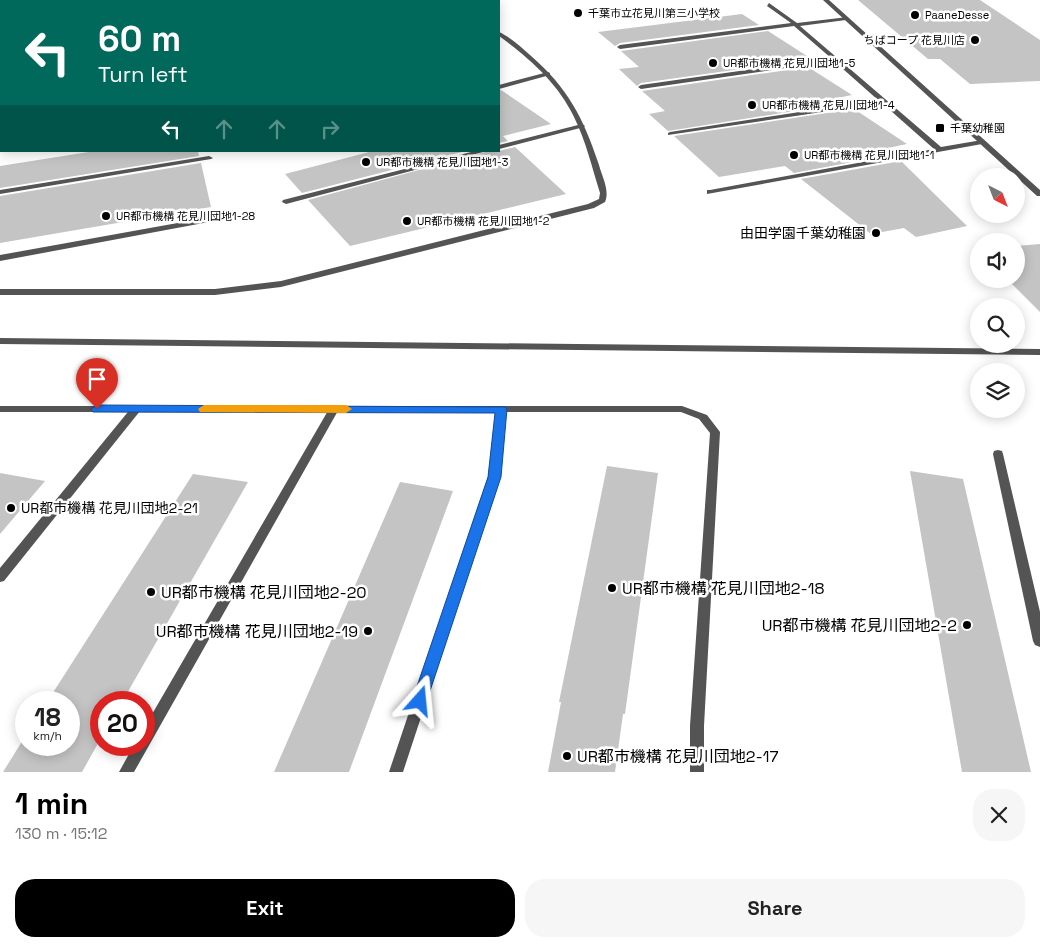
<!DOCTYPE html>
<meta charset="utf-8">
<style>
body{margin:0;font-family:"Space Grotesk","Noto Sans JP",sans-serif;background:#f6f6f6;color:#222;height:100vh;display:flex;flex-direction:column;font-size:19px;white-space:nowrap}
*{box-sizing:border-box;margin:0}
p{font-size:16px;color:#767676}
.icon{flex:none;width:28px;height:28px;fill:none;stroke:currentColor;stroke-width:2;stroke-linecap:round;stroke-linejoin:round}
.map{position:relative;height:772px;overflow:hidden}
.side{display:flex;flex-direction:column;background:#fff;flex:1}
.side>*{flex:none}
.guide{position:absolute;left:0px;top:0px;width:500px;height:152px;box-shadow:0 2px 12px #0003;background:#00695c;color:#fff;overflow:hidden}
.needle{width:32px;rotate:138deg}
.fabs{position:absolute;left:970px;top:168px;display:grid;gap:10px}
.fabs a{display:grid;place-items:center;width:55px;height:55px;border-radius:50%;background:#fff;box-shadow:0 2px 12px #0003;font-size:25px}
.speed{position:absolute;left:15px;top:691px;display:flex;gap:10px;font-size:25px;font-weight:700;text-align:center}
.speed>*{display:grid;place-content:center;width:65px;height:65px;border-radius:50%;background:#fff;box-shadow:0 2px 12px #0003;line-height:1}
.speed small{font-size:12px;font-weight:400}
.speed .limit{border:8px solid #d22;background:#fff;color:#111}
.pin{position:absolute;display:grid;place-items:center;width:42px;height:42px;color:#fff;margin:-51px -21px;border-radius:50% 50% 50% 0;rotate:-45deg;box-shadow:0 0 5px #0007}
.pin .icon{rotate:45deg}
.me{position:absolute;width:55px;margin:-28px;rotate:18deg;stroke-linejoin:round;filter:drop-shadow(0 0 4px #0008)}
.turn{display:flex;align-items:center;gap:18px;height:105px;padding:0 15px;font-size:22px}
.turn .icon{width:65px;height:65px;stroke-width:2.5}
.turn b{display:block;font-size:35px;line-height:42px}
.lanes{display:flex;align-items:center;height:48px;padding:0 15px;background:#0003;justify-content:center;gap:25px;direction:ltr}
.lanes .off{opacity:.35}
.round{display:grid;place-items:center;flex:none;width:52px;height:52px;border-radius:20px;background:#f6f6f6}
.overview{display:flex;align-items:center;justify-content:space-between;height:85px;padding:0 15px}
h1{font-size:30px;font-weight:700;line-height:38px;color:#000}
.cta{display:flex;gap:10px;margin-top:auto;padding:10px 15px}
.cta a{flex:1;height:58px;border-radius:20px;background:#000;color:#fff;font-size:20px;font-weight:700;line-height:58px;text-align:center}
.cta a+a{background:#f6f6f6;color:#222}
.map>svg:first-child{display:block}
</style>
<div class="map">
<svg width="1040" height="772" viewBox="0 0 1040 772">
<rect width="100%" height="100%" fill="#fff"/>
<g fill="#c4c4c4">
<polygon points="858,0 980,0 1040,40 1040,81 970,84 940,59 928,59"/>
<polygon points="742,14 759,25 620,43 615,46 598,32"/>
<polygon points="768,31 807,56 794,58 798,61 641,83 637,86 619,69 639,67 621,51"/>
<polygon points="808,67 852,95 837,98 845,103 668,131 649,114 665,111 642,91"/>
<polygon points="501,90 551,124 503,136 508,141 499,143 499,91"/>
<polygon points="854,109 907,144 888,148 895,154 794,173 785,166 719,177 674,136"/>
<polygon points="515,147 566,194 350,246 308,200 489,151 499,151"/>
<polygon points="95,151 198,151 199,156 0,188 0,166"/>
<polygon points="373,151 466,151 302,193 285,174"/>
<polygon points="901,161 967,226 916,237 904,228 871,234 801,179"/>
<polygon points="201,163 211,207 0,243 0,196"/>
<polygon points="1040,244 1040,312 1007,279 1016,279 1016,246"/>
<polygon points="607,466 658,473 625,714 623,714 615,772 548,772 561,702 559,702"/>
<polygon points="910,471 963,479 1031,772 962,772"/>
<polygon points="0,473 45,481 0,534"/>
<polygon points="193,474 248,482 122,702 101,702 101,738 82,772 3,772 26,735 26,745 69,745 69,702 47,702"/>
<polygon points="400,482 453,491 349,772 274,772"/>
</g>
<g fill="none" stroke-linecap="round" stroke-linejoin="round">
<g fill="#545454" fill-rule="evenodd">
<polygon points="769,3 797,23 848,17 848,19 846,20 800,26 941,147 982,140 985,142 982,144 707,194 707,190 710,190 934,149 882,103 668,135 668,133 670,132 878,100 834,61 641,89 638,87 641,85 831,58 794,26 620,49 617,47 620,45 791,23 767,6"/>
<rect x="0" y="23" width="1" height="4"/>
<rect x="0" y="55" width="1" height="4"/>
<polygon points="548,72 550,73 550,75 499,89 499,85"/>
<rect x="0" y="93" width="1" height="4"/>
<polygon points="582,124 585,126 584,127 499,149 499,145"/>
<rect x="0" y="137" width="1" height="4"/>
<polygon points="475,151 487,151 286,204 282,202 283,200"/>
<polygon points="209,156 213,158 211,159 0,194 0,190"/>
<polygon points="222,215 225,215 225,219 0,261 0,255"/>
<polygon points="136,406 140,407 141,409 140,411 4,581 0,582 0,568 132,407"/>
<polygon points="334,406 339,409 134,772 119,772 134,745 144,745 144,728 329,409"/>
<polygon points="501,406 506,409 500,477 403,772 389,772 488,477 496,409"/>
<polygon points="998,450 1002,451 1003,454 1040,612 1040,647 1035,645 1033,641 993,454 994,451"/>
</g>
<g fill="#545454" fill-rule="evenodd">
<polygon points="437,0 444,0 445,1 439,1"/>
<path d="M499,32c11,5 22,15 31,23 38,33 53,62 69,110 3,12 11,25 6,37l-11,6 -313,79 -66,8h-215v-6h215l66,-8 307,-77 11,-5 1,-6c-8,-25 -14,-52 -26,-76 -16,-34 -45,-59 -75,-81z"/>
<polygon points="0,406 682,406 707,415 720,432 704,726 704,772 690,772 690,726 710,433 699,419 681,412 0,412"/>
</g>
<g fill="#545454" fill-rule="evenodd">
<polygon points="823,0 829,0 1040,190 1040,196 1037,196"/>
<polygon points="0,338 1040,349 1040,355 0,344"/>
</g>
</g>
<polygon fill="#1a73e8" stroke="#114b97" points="97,405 505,407 507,409 501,477 425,706 420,708 414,706 412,701 488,477 495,413 93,412 91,409"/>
<polygon fill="#f59e0b" points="204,405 346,405 352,409 346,413 200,412 198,409"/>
<g fill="#000" stroke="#fff" stroke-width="2">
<circle cx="578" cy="13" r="5"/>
<circle cx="915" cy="15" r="5"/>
<circle cx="975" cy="40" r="5"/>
<circle cx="713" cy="63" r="5"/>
<circle cx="752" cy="105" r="5"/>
<rect x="935" y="123" width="10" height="10" rx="2.5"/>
<circle cx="794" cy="155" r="5"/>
<circle cx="366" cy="162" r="5"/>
<circle cx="106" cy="216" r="5"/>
<circle cx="407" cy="221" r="5"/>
<circle cx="876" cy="233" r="5"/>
<circle cx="11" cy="508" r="5"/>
<circle cx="612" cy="588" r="5"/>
<circle cx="151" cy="592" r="5"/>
<circle cx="967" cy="625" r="5"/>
<circle cx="368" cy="631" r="5"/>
<circle cx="567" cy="756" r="5"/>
</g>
<g text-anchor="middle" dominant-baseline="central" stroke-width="5" stroke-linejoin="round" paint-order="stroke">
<g font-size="11" fill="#000" stroke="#fff" text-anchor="start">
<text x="588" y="13">千葉市立花見川第三小学校</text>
<text x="925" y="15">PaaneDesse</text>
<text x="965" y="40" text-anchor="end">ちばコープ 花見川店</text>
<text x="723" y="63">UR都市機構 花見川団地1-5</text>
<text x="762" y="105">UR都市機構 花見川団地1-4</text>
<text x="950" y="128">千葉幼稚園</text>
<text x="804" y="155">UR都市機構 花見川団地1-1</text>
<text x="376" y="162">UR都市機構 花見川団地1-3</text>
<text x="116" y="216">UR都市機構 花見川団地1-28</text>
<text x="417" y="221">UR都市機構 花見川団地1-2</text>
</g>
<g font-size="14" fill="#000" stroke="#fff" text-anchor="end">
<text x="866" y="233">由田学園千葉幼稚園</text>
<text x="21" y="508" text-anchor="start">UR都市機構 花見川団地2-21</text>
</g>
<g font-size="16" fill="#000" stroke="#fff" text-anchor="start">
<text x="622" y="588">UR都市機構 花見川団地2-18</text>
<text x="161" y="592">UR都市機構 花見川団地2-20</text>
<text x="957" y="625" text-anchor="end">UR都市機構 花見川団地2-2</text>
<text x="358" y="631" text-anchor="end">UR都市機構 花見川団地2-19</text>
<text x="577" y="756">UR都市機構 花見川団地2-17</text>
</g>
</g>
</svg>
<div class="fabs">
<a><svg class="needle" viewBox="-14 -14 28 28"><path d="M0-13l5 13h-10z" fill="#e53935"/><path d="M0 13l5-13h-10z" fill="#767676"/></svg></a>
<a><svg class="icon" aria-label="sound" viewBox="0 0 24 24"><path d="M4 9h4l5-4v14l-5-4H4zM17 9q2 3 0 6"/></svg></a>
<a><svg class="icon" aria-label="search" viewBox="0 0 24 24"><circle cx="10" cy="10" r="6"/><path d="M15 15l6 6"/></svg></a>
<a><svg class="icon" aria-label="layers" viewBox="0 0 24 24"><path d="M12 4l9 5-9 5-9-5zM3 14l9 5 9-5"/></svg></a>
</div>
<div class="speed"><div>18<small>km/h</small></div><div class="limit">20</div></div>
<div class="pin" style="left:97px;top:409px;background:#d93025"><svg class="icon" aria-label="arrive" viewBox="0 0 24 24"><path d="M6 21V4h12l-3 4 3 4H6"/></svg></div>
<svg class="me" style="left:420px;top:701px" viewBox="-20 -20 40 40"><path d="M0-17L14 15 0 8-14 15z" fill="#1a73e8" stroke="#fff" stroke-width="4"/></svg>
<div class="guide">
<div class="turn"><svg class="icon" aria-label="left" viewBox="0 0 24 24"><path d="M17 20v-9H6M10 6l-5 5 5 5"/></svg><div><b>60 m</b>Turn left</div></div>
<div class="lanes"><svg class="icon" aria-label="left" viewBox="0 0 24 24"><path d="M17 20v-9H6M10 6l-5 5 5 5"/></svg><svg class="icon off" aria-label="ahead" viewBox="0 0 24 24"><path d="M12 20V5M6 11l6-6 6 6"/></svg><svg class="icon off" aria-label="ahead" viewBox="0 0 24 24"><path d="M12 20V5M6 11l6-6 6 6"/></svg><svg class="icon off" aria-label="right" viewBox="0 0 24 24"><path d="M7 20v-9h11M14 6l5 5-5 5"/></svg></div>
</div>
</div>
<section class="side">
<div class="overview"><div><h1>1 min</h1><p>130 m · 15:12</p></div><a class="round"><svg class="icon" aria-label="close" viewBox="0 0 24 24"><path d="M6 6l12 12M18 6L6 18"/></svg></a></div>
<div class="cta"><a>Exit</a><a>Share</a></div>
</section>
